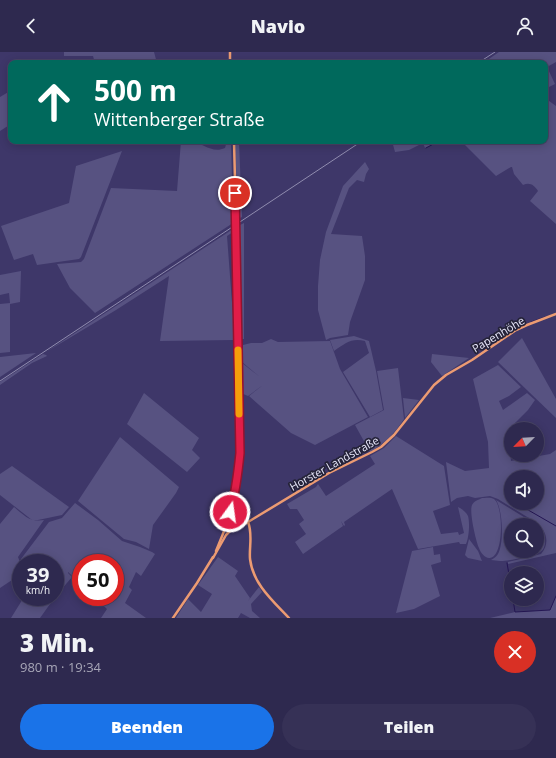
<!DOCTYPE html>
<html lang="de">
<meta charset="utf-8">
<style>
body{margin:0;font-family:"Open Sans",sans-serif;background:#363156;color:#f1f3f6;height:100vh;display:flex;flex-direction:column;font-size:15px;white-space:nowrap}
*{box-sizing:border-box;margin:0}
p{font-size:13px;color:#a7a6b7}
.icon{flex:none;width:22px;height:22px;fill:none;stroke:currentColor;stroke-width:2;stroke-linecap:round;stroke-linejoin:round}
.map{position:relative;height:566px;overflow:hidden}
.side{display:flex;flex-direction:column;background:#2e294f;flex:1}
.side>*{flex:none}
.hud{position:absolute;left:8px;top:8px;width:540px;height:84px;border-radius:8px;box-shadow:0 2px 10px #0003,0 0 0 1px #494566;background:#00695c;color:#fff;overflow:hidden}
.needle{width:26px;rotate:246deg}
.buttons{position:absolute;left:504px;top:370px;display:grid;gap:8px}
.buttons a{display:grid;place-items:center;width:40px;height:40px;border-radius:50%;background:#2e294f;box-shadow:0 2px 10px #0003,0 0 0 1px #494566;font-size:20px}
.speed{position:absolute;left:12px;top:502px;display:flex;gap:8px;font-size:20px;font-weight:700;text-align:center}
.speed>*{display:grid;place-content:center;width:52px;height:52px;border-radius:50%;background:#2e294f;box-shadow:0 2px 10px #0003,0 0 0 1px #494566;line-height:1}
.speed small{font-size:10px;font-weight:400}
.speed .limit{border:6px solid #d22;background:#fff;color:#111}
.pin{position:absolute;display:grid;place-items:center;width:34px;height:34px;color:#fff;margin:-17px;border:2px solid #fff;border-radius:50%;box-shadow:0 1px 4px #0007}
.me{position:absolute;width:44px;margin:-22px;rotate:14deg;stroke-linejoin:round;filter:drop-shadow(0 0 3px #0008)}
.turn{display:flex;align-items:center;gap:14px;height:84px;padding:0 20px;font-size:18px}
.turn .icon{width:52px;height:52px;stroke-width:2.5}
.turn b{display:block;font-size:28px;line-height:34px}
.round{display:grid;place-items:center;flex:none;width:42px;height:42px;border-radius:21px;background:#363156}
.headline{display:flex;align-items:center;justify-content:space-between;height:68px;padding:0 20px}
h1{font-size:24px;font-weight:800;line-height:30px}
.primary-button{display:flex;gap:8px;margin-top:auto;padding:8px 20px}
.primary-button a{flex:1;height:46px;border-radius:24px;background:#1a73e8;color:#fff;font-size:16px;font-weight:800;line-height:46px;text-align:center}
.primary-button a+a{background:#363156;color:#f1f3f6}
header{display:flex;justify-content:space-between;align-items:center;height:52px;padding:0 20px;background:#2e294f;font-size:18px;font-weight:800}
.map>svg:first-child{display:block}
</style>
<header><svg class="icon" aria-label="back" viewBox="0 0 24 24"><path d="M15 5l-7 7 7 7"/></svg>Navio<svg class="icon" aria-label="person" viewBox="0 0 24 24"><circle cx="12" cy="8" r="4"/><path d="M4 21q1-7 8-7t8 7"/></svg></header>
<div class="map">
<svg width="556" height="566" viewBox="0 0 556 566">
<rect width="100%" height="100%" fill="#3e3769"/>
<g fill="#575281" fill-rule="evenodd">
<polygon points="64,0 154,0 157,11 95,11 93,4 64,4"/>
<polygon points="499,0 556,0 556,10 547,15 555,32 545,37 545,11 483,11"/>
<polygon points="10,39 11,40 11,72 0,79 0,45"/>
<path d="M545,46l11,8v118l-26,-23 8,-10c-4,-6 -8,-9 -15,-6l-9,-11 -2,-7h-1l-15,9 -35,-35h84z"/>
<path d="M181,89c3,0 7,-1 10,0 12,2 21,13 34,7l2,-7h4l2,82 -138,90 -25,-25 -13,-24 24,-2 3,-3 27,-71 66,3z"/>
<polygon points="235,89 239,89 242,165 238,167"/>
<polygon points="392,89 439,89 425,96 423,91 409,98 395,100"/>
<polygon points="122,99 81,205 79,207 37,213 33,202 14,208 1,174 69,151 76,114"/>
<polygon points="365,110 369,117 366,122 364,130 357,128 349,136 331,182 362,184 365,204 365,228 350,270 348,283 330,286 326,288 318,258 318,234 320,208 326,180 343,134"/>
<polygon points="244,171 244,287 242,287 240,284 238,174"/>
<polygon points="233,177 233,180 227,184 233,264 193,265 233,264 233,288 160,289 169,224 116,258 46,300"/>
<polygon points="21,219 20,250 10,252 10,300 0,301 0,252 10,251 9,241 0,243 0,223"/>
<path d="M354,284l15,5 7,30 7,39 -13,7 -27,-45 26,-19 -4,-12c-14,-3 -19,2 -31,10l-4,-11z"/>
<polygon points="522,286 556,347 556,366 498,310"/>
<polygon points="271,287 278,290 330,289 340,317 368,365 315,393 291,381 249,344 263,333 248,344 241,341 242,311 260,325 242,310 243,293 251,291 262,291"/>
<polygon points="36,301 0,325 0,305"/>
<polygon points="43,302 46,303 47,304 32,311 0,333 0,330"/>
<polygon points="432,302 469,306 442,324 431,310"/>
<path d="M498,313l23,22 -12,9 -10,5 4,9 24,-17 8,7 -7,10 -13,13 4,5 -8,1v4l-3,1 3,27 39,-7 6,-4v103l-48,11v-2l33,-8c9,-10 6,-23 -4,-31l-39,-24 -8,-3 -15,2 -7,-2 -11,2 -6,4 -5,-40 19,9 24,-3 -1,-26 -15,-63zM511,425h26v26h-26z"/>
<path d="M398,316l6,51c-9,14 -19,24 -34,33l-15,-27 29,-15 -7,-39z"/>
<polygon points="144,341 199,386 192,398 200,406 187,420 127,372"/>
<polygon points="403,346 419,348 405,366"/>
<path d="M396,384l48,30 6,39 -17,6 8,23 17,-2 1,3 5,-2 -6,-26c4,2 8,5 10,9 2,7 1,21 -2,28h-6l-1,-2 -41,7 -26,-60 -48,33 1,3 -1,1 -3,-5 2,5 -40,28 -8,-12 11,-8 -7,-10 5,-4 -7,-11h-7l-3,-5 29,-17 2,-3 8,12 49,-32 -5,-8 14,-8z"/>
<polygon points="120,385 179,435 176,441 153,473 149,497 136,490 124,487 78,449"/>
<polygon points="12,414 69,455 62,463 38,468 32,468 0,443 0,422"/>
<path d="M482,446c3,0 9,-1 12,1 10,7 10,60 -5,59 -4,0 -9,-6 -10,-10 -3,-7 -10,-36 -7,-43 2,-4 6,-5 10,-7z"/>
<path d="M496,448l41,25h-26v26h26v-26c5,5 8,9 8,16 0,4 -1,9 -5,11 -5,3 -34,10 -40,9 -3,0 -6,-1 -9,-1 3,-2 5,-3 7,-6 6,-11 5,-43 -2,-54z"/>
<polygon points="75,451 98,468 122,489 140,495 152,500 155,502 141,524 136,520 129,535 132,538 125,551 146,566 101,566 107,557 94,545 115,545 115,511 81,511 81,532 68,520 68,521 72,525 55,545 40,566 11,566 24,545 55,545 55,511 23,511 21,507 49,470 62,466"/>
<path d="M14,455c11,9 15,15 30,13l-26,37 3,8v9l-21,14v-64z"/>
<path d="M469,487c3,4 6,8 9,12 2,4 2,6 4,10l-14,-3 -3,-3z"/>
<polygon points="433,495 434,503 440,502 441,510 431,513 440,544 414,557 396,561 412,499"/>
<polygon points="218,505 238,519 235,524 250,546 248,549 259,535 262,540 251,552 252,559 260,566 250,566 241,561 238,566 176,566 188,547 201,560 212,542 198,533"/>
<polygon points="556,544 556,566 490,566 515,560 550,558"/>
</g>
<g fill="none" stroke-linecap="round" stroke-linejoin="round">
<g stroke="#251754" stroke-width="1">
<polyline points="426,96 439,89"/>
<polyline points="531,270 545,265"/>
<polyline points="516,451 556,474"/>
<polyline points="507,511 511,534"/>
<polyline points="513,547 515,560 550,558 556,544"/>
</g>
<g stroke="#ec9b72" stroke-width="2.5">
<polyline points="230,0 230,11"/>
<polyline points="234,89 236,167"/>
<polyline points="227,470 242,473"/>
<path d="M248,470c5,12 1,25 2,37 3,25 23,42 39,59"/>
<path d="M216,499c7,-17 14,-33 18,-51 3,-15 4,-31 6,-47l-4,-220"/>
<polyline points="213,506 226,483 231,478 248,470 329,421 372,400 381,395 394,383 434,333 446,323 472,308 516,278 527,273 556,262"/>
<polyline points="173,566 197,531 213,505"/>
</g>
<g stroke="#908caf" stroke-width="1">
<polyline points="478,11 495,0"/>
<polyline points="0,329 362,89"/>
</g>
<polyline stroke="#ec9b72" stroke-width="2.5" points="236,167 236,181"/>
</g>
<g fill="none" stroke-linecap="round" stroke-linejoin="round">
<defs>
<path id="route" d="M230,460c6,-20 8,-39 10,-59l-5,-260"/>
</defs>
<use href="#route" stroke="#92132f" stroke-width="10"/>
<use href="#route" stroke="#e11d48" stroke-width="7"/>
<polyline stroke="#f59e0b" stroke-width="7" points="238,298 239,362"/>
</g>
<g text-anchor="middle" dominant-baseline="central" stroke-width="3.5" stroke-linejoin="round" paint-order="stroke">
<g font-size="11" fill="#eae9fc" stroke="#252339">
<text transform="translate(498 282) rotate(-31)">Papenhöhe</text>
<text transform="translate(334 411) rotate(-29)">Horster Landstraße</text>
</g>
</g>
</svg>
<div class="buttons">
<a><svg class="needle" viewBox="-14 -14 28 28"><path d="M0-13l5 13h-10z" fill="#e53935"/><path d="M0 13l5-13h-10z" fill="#a7a6b7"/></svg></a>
<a><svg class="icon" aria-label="sound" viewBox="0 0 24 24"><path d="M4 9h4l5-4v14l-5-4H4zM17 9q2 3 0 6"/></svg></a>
<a><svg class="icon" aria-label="search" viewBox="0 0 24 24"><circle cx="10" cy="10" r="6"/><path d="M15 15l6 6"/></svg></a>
<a><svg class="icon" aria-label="layers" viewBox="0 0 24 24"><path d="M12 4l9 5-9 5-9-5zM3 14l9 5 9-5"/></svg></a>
</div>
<div class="speed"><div>39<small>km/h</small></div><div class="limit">50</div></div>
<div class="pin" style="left:235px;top:141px;background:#d93025"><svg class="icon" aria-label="arrive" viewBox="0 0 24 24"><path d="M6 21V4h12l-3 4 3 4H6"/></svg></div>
<svg class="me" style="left:230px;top:460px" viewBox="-20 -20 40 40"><circle r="17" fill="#e11d48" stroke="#fff" stroke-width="3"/><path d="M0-11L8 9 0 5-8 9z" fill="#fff"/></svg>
<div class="hud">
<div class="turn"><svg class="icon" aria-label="ahead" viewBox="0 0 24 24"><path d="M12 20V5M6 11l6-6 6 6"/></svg><div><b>500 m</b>Wittenberger Straße</div></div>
</div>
</div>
<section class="side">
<div class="headline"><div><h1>3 Min.</h1><p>980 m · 19:34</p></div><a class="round" style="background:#d93025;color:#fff"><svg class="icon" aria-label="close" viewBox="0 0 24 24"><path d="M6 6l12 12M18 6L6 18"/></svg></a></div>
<div class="primary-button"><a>Beenden</a><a>Teilen</a></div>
</section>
